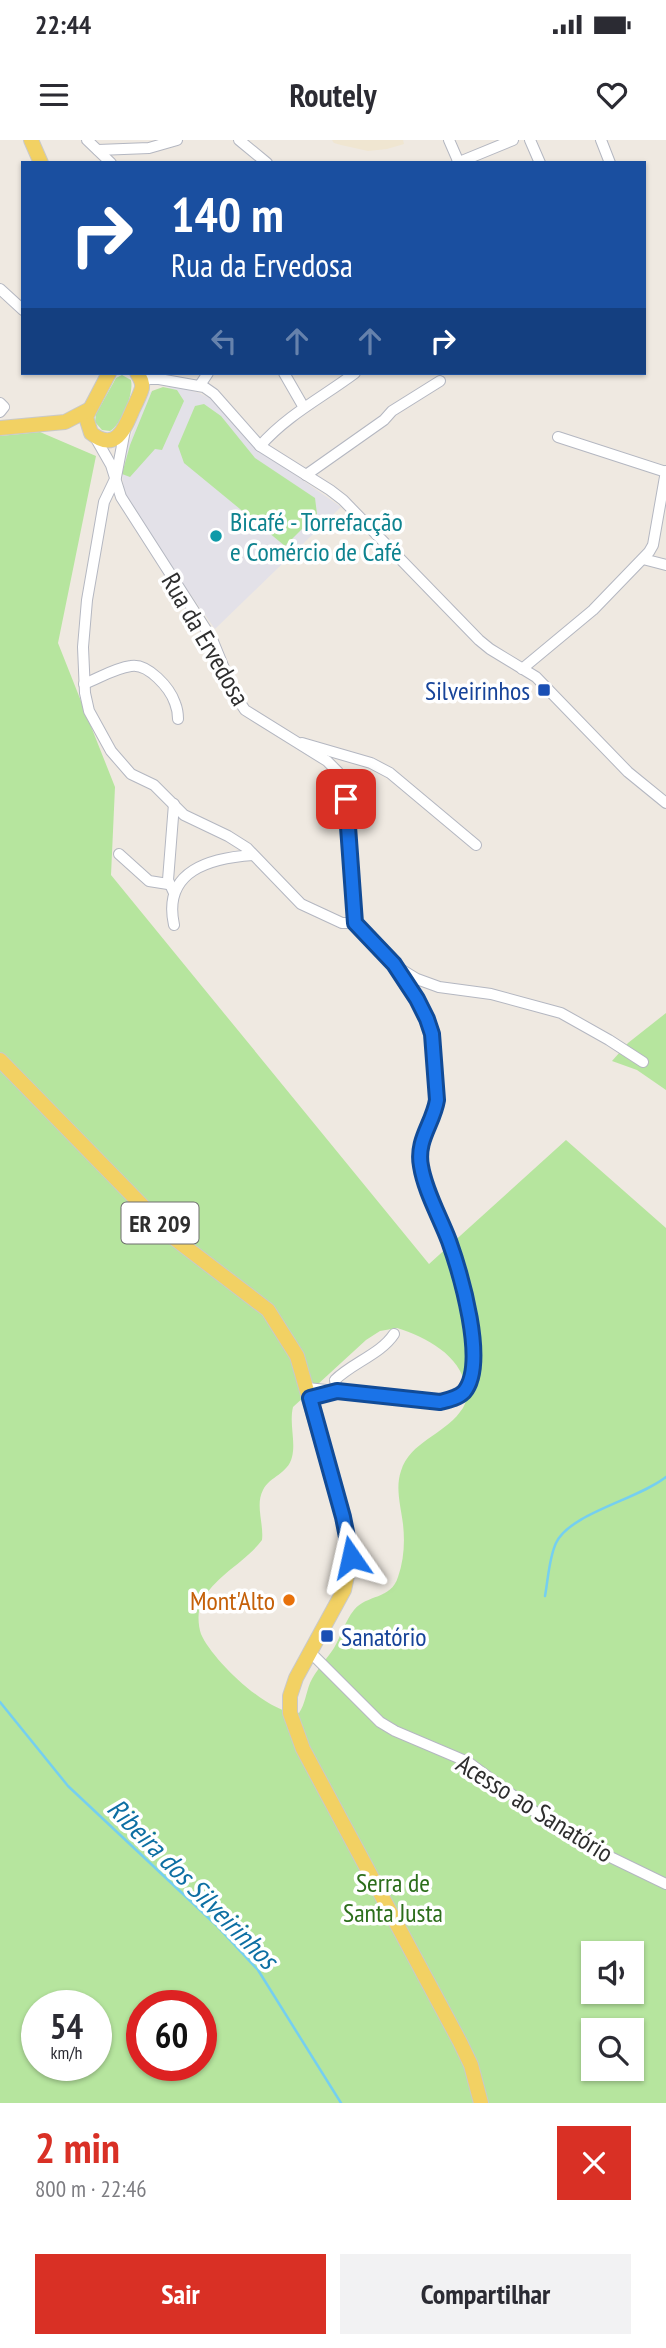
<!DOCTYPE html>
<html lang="pt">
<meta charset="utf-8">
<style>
body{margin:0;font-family:"PT Sans Narrow",sans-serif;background:#f2f2f3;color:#2b2b33;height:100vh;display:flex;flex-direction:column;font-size:26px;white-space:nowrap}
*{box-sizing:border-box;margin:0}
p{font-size:23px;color:#7c7c81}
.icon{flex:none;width:38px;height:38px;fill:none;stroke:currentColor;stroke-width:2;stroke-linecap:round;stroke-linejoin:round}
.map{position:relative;height:1963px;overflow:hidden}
.sheet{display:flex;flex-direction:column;background:#fff;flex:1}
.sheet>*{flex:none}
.hud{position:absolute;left:21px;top:21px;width:625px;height:214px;border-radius:0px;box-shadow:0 2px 5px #0004;background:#1a4fa0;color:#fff;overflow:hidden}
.tools{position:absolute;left:581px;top:1801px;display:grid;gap:14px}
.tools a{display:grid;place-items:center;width:63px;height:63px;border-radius:0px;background:#fff;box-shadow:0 2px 5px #0004;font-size:35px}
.speed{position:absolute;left:21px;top:1850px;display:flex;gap:14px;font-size:35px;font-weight:700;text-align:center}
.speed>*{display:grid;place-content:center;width:91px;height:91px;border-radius:50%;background:#fff;box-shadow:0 2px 5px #0004;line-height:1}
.speed small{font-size:18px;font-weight:400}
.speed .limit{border:10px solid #d22;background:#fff;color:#111}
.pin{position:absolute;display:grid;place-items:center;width:60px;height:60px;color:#fff;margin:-30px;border-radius:14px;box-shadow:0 4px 10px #0006}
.me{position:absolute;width:77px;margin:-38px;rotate:349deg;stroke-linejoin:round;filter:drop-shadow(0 0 5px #0008)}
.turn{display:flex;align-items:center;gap:24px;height:147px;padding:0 35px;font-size:32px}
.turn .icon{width:91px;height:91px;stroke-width:2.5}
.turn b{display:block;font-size:49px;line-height:60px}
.lanes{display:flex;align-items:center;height:66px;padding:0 35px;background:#0003;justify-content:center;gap:35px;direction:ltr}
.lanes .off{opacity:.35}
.round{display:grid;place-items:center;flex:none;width:74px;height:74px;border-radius:0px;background:#f2f2f3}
.summary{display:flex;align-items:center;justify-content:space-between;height:119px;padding:0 35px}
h1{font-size:42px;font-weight:600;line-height:52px;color:#d93025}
.action{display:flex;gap:14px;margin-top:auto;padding:14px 35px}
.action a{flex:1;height:80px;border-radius:0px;background:#d93025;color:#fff;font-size:28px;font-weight:600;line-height:80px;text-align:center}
.action a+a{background:#f2f2f3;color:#2b2b33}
.status{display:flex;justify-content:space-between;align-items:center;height:49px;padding:0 35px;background:#fff;direction:ltr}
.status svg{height:19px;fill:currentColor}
header{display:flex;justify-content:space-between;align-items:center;height:91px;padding:0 35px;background:#fff;font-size:32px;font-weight:600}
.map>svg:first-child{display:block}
</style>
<div class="status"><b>22:44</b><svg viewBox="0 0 49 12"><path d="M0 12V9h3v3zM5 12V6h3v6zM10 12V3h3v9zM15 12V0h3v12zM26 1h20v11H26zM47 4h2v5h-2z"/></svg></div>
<header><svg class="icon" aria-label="menu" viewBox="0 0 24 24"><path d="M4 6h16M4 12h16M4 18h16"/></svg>Routely<svg class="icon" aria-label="heart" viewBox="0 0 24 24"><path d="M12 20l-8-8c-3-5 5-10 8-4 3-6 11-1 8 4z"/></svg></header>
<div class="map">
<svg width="666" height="1963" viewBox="0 0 666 1963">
<rect width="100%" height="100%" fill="#efe9e1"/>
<polygon fill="#e3e1e8" points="174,246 199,253 215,261 258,309 341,367 215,489 155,404 124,351 121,324 147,253"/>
<polygon fill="#f0e6d1" points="332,0 403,0 404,4 387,9 368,11 341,5 334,3"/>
<g fill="#b6e59e" fill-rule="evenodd">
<path d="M122,235l9,5c3,13 -9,44 -21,51l-8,-1 -7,-8 1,-8 20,-36z"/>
<polygon points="163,247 177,250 184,261 162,310 155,309 130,337 122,334 130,305 152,251"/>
<polygon points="204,264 221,276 255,318 315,358 317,374 285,406 184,323 178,306 195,266"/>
<path d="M40,292l56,24 -38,187 57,144 -4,88 318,389 137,-124 100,88v875h-666v-1667zM397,1188c29,9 63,27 69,59 2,9 0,18 -6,25 -17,23 -50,30 -59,59 -6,17 0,36 2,53 2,18 1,36 -5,53 -7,23 -31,17 -44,33 -9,11 -13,26 -20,38 -8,12 -18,22 -24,35 -4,10 -5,21 -11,30 -29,3 -87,-53 -98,-79 -3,-9 -4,-23 1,-32 12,-26 43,-39 60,-62 2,-16 -7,-35 1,-50 7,-14 25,-16 29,-33 4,-16 -3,-33 1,-50l73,-67 14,-9zM593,1813h39v39h-39zM37,1866h59v59h-59zM142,1866h59v59h-59zM593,1890h39v38h-39z"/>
<polygon points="666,873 666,950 637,930 612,921 628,903"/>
</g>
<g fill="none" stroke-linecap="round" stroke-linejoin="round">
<g stroke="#75cff0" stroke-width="2.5">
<path d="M545,1456c3,-16 4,-38 11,-53 14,-30 83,-44 110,-66"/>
<polyline points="0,1562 68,1646 216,1785 258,1830 341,1963"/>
</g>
<defs>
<g id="minor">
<polyline points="87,0 111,23"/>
<polyline points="239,0 267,23"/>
<polyline points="449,0 459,23"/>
<polyline points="530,0 540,23"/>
<polyline points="601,0 610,23"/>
<polyline points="98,10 149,8 177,0"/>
<polyline points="457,23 513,0"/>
<polyline points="0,149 23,170"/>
<polyline points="284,233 303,266"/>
<polyline points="141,239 159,239 204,247 214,254 260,306 330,350 343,360 479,500 490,509 536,537 628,632 666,663"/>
<polyline points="200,245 208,233"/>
<polyline points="0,263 4,267 0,272"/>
<polyline points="125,290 116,337 104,362 87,460 83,507 85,553 89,571 111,611 131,634 154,645 184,675 228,696 247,708 301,764 342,783 355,783"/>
<path d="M95,297l16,28 10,32 91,142 23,56 10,15 82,51 11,11 8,27 9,124 39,41 23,35 10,20 5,15 5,66c-3,19 -18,35 -18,55 1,27 21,60 30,86 11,32 33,109 20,141 -4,12 -16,18 -29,20 -14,1 -29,-3 -43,-4 -30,-4 -60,-7 -90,-10"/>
<polyline points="558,297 666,332"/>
<path d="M260,306c27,-31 63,-49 95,-73"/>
<polyline points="306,335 384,280 392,271 440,241"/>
<polyline points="643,419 666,425"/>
<polyline points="522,529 593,470 649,412 653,405 666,331"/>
<path d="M84,544c15,-6 31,-16 47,-18 17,-3 39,22 44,37 2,5 3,11 3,16"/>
<polyline points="302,603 371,623 390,633 476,705"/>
<polyline points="119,714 149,741 168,744"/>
<polyline points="174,753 168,740 174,664"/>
<path d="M174,785c-12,-55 37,-67 79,-70"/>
<polyline points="399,828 417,839 439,847 491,854 561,873 609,900 643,922"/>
<path d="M337,1251l-2,-11c17,-17 46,-26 59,-46"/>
<polyline points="310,1512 380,1582 395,1591 468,1622 569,1697 666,1744"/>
</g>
<g id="major">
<polyline points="31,0 41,23"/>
<path d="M109,233l-23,44 5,16c25,20 34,-5 42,-24 3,-6 7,-14 9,-21 1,-6 -2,-10 -5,-15"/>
<polyline points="0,288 65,282 88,270"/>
<polyline points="0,920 175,1099 268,1170 297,1216 343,1377 351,1417 344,1450 296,1538 290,1556 290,1573 303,1609 460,1902 471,1925 481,1963"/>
</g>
</defs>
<use href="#minor" stroke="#b4b7c1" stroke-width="12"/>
<use href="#major" stroke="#c9c9c9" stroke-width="16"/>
<use href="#minor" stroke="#fff" stroke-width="10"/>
<use href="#major" stroke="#f2d163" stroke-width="14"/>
</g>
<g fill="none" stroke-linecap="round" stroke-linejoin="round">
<defs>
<path id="route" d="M346,659l9,124 39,41 23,35 10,20 5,15 5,66c-4,24 -21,40 -16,66 4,25 19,51 28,75 11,31 39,123 15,151 -6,6 -16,8 -24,10l-103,-11 -27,7 33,119 8,40"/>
</defs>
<use href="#route" stroke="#114b97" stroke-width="18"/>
<use href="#route" stroke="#1a73e8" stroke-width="12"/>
</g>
<circle fill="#0f9aa8" stroke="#fff" stroke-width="2.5" cx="216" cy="396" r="7"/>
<g fill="#1a4fb4" stroke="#fff" stroke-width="2.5">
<rect x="537" y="543" width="14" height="14" rx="3.5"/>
<rect x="320" y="1489" width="14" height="14" rx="3.5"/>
</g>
<circle fill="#e8710a" stroke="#fff" stroke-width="2.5" cx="289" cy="1460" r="7"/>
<g text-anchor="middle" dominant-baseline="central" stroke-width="7" stroke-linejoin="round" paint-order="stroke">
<rect fill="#fff" stroke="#6d6d6d" stroke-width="2" x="121.5" y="1062.5" width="77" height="41" rx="5"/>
<g font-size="24" font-weight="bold" fill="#2e2e2e">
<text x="160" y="1083">ER 209</text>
</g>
<g font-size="26" fill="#0d838f" stroke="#fff" text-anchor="start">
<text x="230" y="381">Bicafé - Torrefacção<tspan x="230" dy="30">e Comércio de Café</tspan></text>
</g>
<g font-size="26" fill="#2e2e2e" stroke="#fff">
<text transform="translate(206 499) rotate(60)">Rua da Ervedosa</text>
<text transform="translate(535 1668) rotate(32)">Acesso ao Sanatório</text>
</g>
<g font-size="26" fill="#164399" stroke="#fff" text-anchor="end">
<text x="530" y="550">Silveirinhos</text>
<text x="341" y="1496" text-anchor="start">Sanatório</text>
</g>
<g font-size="26" fill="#c56008" stroke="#fff" text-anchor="end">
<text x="275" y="1460">Mont'Alto</text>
</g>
<g font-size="26" fill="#2c6e1b" stroke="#fff">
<text x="393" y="1742">Serra de<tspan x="393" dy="30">Santa Justa</tspan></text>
</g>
<g font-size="28" font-style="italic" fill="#0d6fa3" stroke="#fff">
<text transform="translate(193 1743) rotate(45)">Ribeira dos Silveirinhos</text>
</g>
</g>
</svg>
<div class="tools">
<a><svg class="icon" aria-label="sound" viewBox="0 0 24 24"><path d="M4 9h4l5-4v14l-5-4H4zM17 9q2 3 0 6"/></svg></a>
<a><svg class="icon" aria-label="search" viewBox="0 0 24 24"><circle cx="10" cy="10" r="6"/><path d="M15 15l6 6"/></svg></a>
</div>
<div class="speed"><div>54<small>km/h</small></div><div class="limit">60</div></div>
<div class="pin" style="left:346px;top:659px;background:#d93025"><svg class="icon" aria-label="arrive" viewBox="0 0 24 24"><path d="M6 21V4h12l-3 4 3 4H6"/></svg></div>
<svg class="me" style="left:351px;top:1417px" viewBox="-20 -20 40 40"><path d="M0-17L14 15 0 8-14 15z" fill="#1a73e8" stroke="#fff" stroke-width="4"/></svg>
<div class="hud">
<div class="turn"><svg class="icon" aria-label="right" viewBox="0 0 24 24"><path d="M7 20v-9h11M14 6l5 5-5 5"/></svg><div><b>140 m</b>Rua da Ervedosa</div></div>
<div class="lanes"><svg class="icon off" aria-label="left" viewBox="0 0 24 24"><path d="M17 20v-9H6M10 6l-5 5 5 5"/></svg><svg class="icon off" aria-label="ahead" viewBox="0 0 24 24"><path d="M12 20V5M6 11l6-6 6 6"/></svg><svg class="icon off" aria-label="ahead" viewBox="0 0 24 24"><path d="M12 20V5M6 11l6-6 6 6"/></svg><svg class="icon" aria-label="right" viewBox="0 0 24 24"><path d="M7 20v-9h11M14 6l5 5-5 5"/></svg></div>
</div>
</div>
<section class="sheet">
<div class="summary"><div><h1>2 min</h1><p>800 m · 22:46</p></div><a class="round" style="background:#d93025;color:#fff"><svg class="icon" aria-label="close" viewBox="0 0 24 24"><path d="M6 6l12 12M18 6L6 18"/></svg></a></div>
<div class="action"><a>Sair</a><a>Compartilhar</a></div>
</section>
